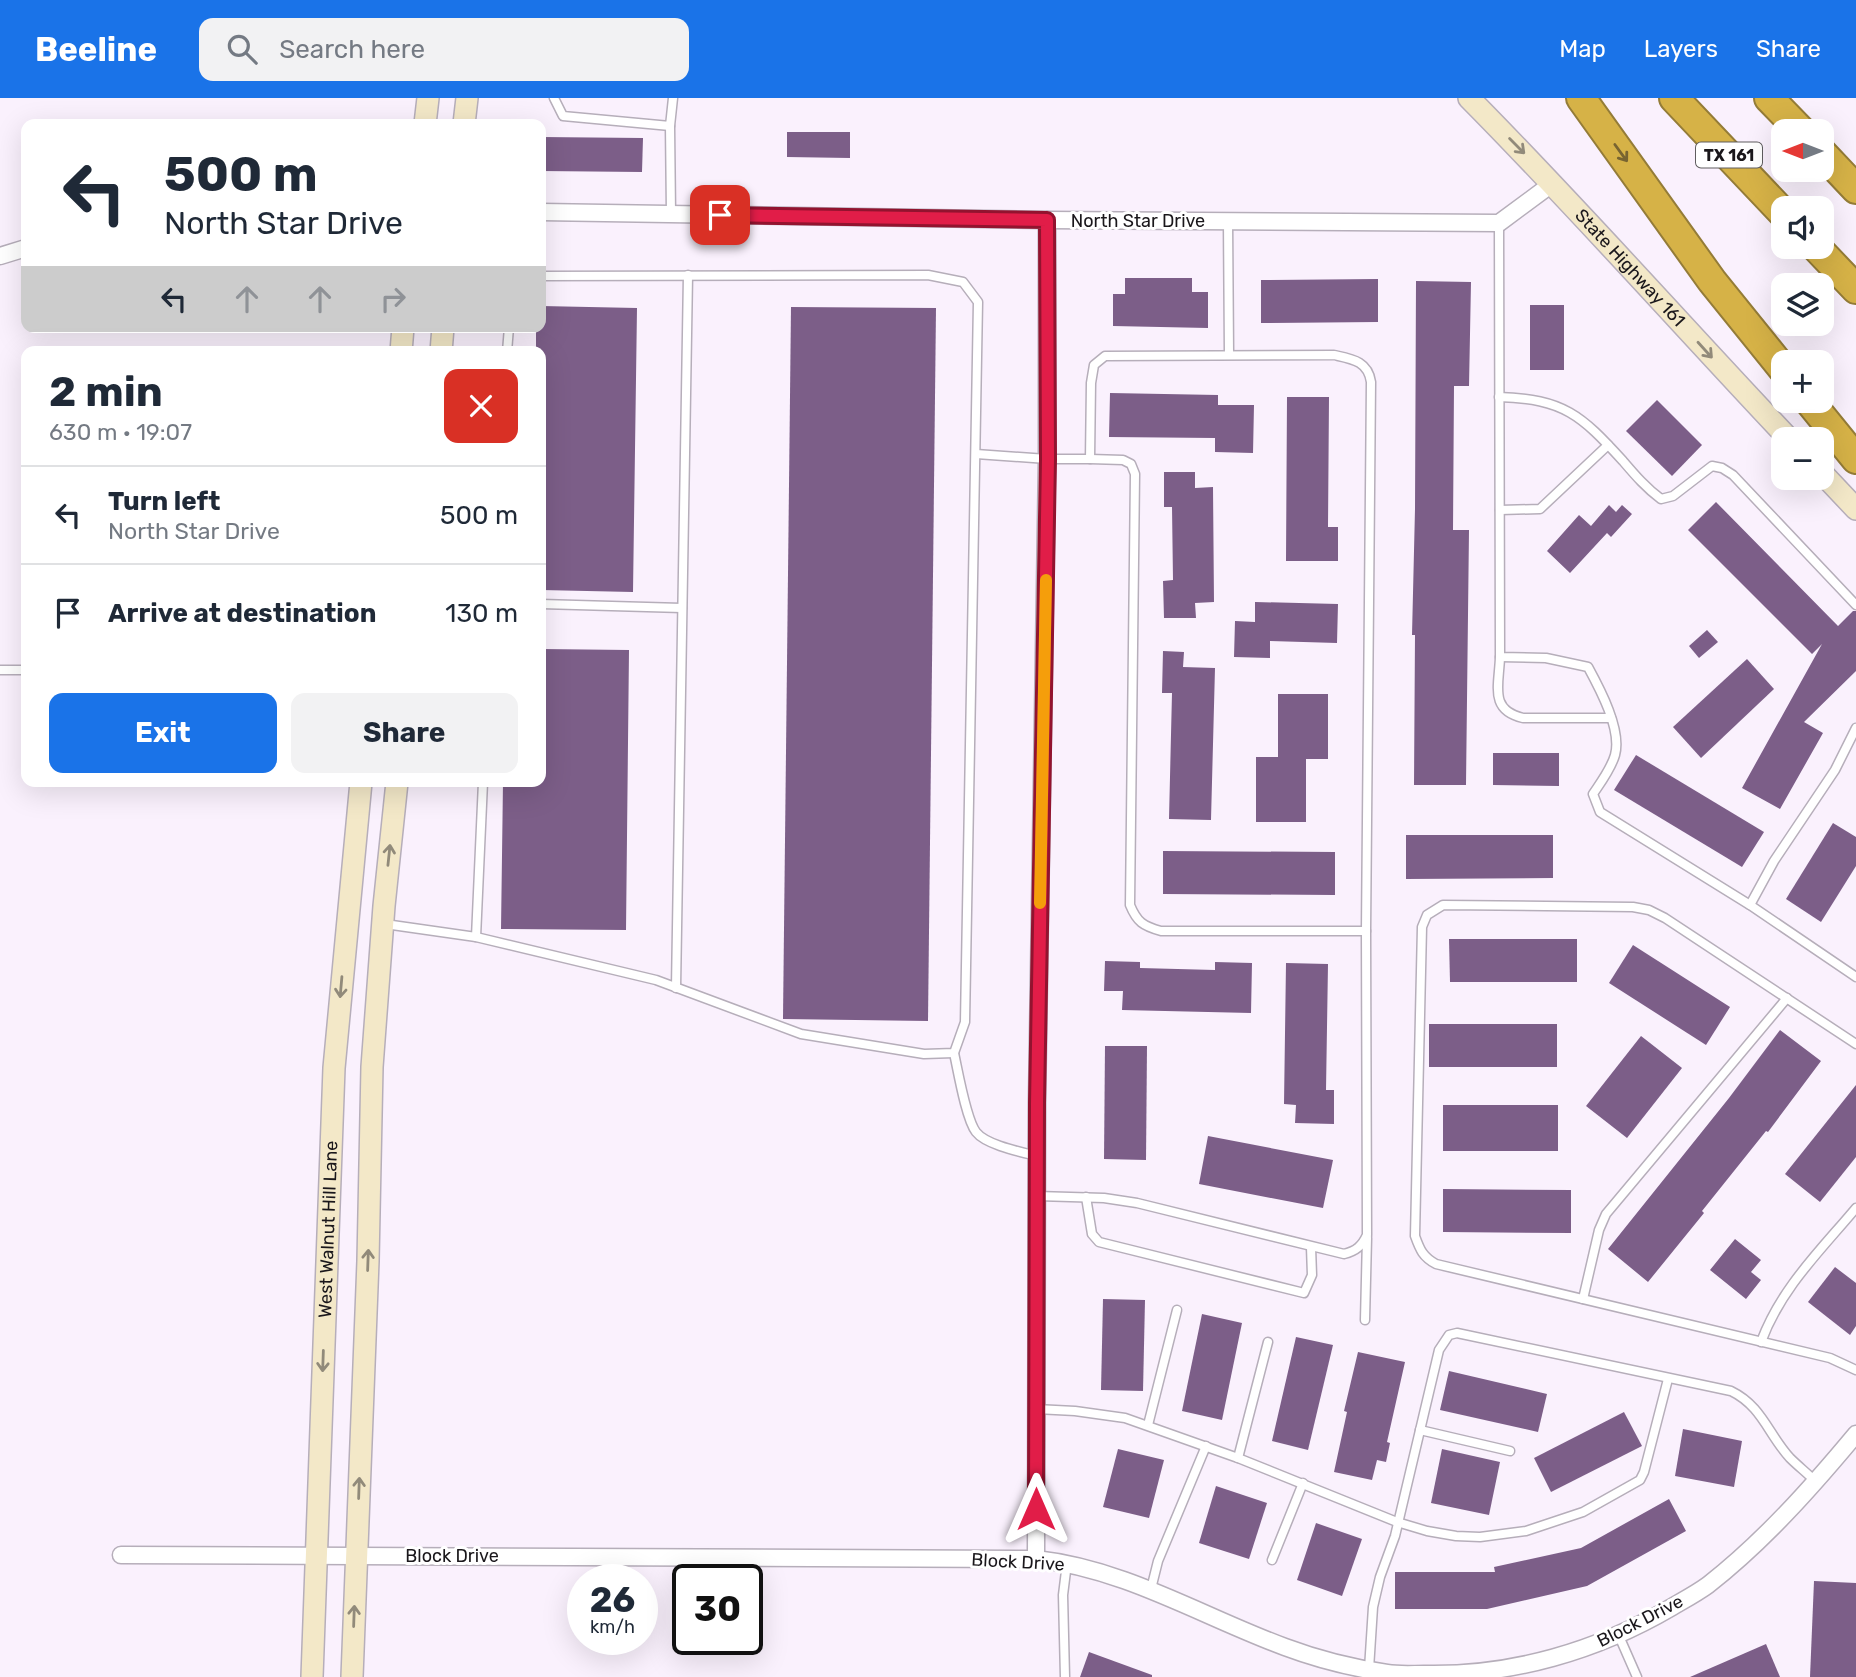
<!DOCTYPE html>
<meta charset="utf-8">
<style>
body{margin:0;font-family:Rubik,sans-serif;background:#f2f2f3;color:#1f2937;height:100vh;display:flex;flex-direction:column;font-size:26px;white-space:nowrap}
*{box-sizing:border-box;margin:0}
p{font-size:23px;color:#747a83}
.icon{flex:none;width:38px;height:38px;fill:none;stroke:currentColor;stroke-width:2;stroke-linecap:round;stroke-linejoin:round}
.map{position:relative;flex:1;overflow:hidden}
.panel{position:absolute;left:21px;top:248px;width:525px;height:441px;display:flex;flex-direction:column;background:#fff;border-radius:14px;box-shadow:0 7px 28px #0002}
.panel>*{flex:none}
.guide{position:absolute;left:21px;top:21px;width:525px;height:214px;border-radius:14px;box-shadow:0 7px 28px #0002;background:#fff;color:#1f2937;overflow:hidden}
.needle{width:46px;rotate:270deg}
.controls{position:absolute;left:1771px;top:21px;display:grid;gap:14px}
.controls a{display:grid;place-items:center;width:63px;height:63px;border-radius:14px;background:#fff;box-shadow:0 7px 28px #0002;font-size:35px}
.speed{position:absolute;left:567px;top:1466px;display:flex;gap:14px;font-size:35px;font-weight:700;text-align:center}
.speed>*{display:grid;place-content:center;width:91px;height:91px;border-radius:50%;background:#fff;box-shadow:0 7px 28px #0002;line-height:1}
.speed small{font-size:18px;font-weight:400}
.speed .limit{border:4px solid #111;border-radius:10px;background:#fff;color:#111}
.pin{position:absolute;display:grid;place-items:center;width:60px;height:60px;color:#fff;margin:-30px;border-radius:14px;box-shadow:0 4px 10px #0006}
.me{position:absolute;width:77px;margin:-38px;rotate:0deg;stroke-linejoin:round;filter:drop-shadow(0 0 5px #0008)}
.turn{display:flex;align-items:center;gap:24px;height:147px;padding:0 28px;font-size:32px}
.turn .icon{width:91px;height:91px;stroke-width:2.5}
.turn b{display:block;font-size:49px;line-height:60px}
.lanes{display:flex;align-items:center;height:66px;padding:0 28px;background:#0003;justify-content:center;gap:35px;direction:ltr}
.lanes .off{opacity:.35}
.round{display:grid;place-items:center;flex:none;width:74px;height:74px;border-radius:14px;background:#f2f2f3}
.head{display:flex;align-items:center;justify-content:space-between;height:119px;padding:0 28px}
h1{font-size:42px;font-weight:700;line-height:52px}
.primary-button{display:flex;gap:14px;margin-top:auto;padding:14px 28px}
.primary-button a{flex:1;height:80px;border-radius:14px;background:#1a73e8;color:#fff;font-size:28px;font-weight:700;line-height:80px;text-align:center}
.primary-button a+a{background:#f2f2f3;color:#1f2937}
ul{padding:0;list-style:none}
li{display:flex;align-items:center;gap:21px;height:98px;padding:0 28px;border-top:2px solid #e0e1e3}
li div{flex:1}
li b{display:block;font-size:26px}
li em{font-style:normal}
header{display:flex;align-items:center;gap:42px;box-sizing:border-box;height:98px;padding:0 35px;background:#1a73e8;color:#fff}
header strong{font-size:33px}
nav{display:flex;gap:38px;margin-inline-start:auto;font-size:24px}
.search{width:490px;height:63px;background:#f2f2f3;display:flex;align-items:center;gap:18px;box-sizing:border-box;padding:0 24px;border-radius:14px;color:#747a83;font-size:26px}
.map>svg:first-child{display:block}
</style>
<header>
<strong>Beeline</strong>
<div class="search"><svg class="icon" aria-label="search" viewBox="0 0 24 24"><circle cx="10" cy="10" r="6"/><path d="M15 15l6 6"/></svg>Search here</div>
<nav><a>Map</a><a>Layers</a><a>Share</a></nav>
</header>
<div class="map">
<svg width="1856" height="1579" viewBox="0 0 1856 1579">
<rect width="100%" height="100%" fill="#faf1fd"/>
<g fill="#7c5e88">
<polygon points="787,34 850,34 850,60 787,59"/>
<polygon points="541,39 643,40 642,74 541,73"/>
<polygon points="1125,180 1192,180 1192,194 1208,194 1208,230 1113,228 1113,196 1125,196"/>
<polygon points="1378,181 1378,224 1261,225 1261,182"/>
<polygon points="1416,183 1471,184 1469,288 1454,288 1453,432 1469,432 1466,687 1414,687 1415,537 1412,537 1415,411"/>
<rect x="1530" y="207" width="34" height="65"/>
<polygon points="541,208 637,210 633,494 541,492 541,254 536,254 536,229 541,229"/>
<polygon points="791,209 936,210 928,923 783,921"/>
<polygon points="1110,295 1218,297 1218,307 1254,307 1253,355 1215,354 1215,340 1109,339"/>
<polygon points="1287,299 1329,299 1328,429 1338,429 1338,463 1286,463"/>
<polygon points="1657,302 1702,347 1672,378 1626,333"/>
<polygon points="1164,374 1195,374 1195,390 1213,389 1214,504 1195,505 1196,520 1164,520 1163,483 1173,482 1172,409 1164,409"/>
<polygon points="1716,404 1838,528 1853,513 1856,513 1856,573 1804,624 1823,635 1780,711 1742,690 1822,546 1812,556 1688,432"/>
<polygon points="1609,407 1616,414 1622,407 1632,416 1611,439 1607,435 1570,475 1547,453 1579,417 1591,428"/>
<polygon points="1255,504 1338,506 1337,545 1270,543 1270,560 1234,559 1235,523 1255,524"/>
<polygon points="1707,532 1718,544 1699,560 1689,548"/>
<polygon points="541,551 629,552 626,832 501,831 503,684 541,684"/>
<polygon points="1163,553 1184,554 1183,569 1215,570 1211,722 1169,721 1172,595 1162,595"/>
<polygon points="1747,561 1774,591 1701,660 1673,629"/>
<polygon points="1278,596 1328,596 1328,661 1306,661 1306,724 1256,724 1256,659 1278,659"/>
<polygon points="1493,655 1559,655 1559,688 1493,687"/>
<polygon points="1636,657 1764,734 1742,769 1614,692"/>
<polygon points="1833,725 1856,739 1856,768 1821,824 1786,801"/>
<polygon points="1406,737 1553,737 1553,780 1406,781"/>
<polygon points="1163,753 1335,754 1335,797 1163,796"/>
<polygon points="1449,841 1577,841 1577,884 1450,884"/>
<polygon points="1633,847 1730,909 1706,947 1609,885"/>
<polygon points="1105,863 1140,864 1140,870 1215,872 1215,864 1252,865 1251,915 1122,912 1123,893 1104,893"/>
<polygon points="1286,865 1328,866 1326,992 1334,992 1334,1026 1295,1025 1296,1007 1284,1006"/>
<rect x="1429" y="926" width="128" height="43"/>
<polygon points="1780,932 1821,963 1768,1034 1766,1033 1702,1113 1704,1115 1648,1184 1608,1151 1729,1000"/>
<polygon points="1641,938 1682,970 1627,1040 1586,1008"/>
<polygon points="1105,948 1147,948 1146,1062 1104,1061"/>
<polygon points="1856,987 1856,1059 1820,1104 1785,1076"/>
<rect x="1443" y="1007" width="115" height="46"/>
<polygon points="1208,1038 1333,1062 1323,1110 1199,1086"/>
<polygon points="1443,1091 1571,1092 1571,1135 1443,1134"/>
<polygon points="1735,1141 1761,1162 1751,1174 1761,1182 1746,1201 1710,1172"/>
<polygon points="1835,1169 1856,1185 1856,1228 1850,1237 1808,1204"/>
<polygon points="1103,1201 1145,1202 1143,1293 1101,1292"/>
<polygon points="1202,1216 1242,1225 1222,1322 1182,1313"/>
<polygon points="1296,1239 1333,1247 1308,1352 1272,1343"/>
<polygon points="1358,1254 1405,1264 1387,1344 1390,1345 1386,1364 1377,1362 1372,1382 1334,1374 1347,1314 1344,1313"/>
<polygon points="1449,1273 1547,1296 1538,1334 1440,1312"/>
<polygon points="1624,1314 1642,1348 1551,1394 1534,1360"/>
<polygon points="1683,1331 1742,1343 1734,1389 1675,1378"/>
<polygon points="1118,1351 1164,1362 1149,1420 1103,1409"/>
<polygon points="1442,1351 1500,1364 1489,1417 1431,1405"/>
<polygon points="1216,1388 1267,1405 1249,1461 1199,1445"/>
<polygon points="1669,1401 1686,1433 1587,1488 1487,1511 1395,1511 1395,1474 1495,1474 1494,1469 1581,1450"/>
<polygon points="1316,1425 1362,1441 1342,1498 1297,1482"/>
<polygon points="1814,1483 1856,1485 1856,1579 1810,1579"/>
<polygon points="1766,1546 1780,1579 1690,1579"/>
<polygon points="1089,1554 1152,1577 1152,1579 1080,1579"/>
</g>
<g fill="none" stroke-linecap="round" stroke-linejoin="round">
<defs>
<g id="lane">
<polyline points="554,0 563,18 670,28 673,0"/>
<polyline points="670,28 671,116"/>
<polyline points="1228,123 1229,256"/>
<path d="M1499,125l1,434 46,1 42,9c12,22 34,63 27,88 -4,14 -14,27 -22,39l7,18 150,93 106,72"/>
<polyline points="507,254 509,229"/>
<path d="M1499,299c65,2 82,18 124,64 12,14 23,27 38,38l12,-3 39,-30 10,2 11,7 123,130"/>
<path d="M976,356l71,5h43l1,-76 3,-18 11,-9 229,-1c18,4 34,6 37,27l-5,549 1,304c-5,11 -11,16 -23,19l-207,-51 -33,-5 -67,-2"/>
<path d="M1090,361l33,1 8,4 4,10 -5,431c7,17 13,21 31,26h205"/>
<polyline points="1500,412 1540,411 1608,347"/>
<polyline points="541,506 682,510"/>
<path d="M1500,559c-1,29 -11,53 23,61h88"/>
<polyline points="0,572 26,572"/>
<polyline points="1750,807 1774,763 1835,672 1856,630"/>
<polyline points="385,826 476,839 656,882 801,936 924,956 954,955 965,924 978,204 963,184 928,177 541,178"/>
<polyline points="476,839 483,684"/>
<polyline points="676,890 688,177"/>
<path d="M1856,946l-191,-126 -16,-8 -16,-3 -190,-2 -16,10 -5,12 -7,309c5,14 8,21 21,28l394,94 26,12"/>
<path d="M954,955c4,18 12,66 22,79 10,13 45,20 61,24"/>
<polyline points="1086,1099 1092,1136 1099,1144 1304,1195 1312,1177 1311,1149"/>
<polyline points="1583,1201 1599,1132 1606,1116 1787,900"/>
<polyline points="1365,1222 1367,1140"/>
<path d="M1761,1244c20,-54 59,-91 95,-134"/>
<polyline points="1036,1311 1075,1313 1125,1320 1238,1360 1397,1424 1427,1433 1456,1438 1480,1439 1526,1433 1583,1414 1640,1382 1644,1374 1668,1281"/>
<polyline points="1148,1327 1177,1212"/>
<polyline points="1420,1332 1510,1353"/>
<polyline points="1238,1360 1268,1244"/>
<polyline points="1272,1462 1303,1385"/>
<polyline points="1151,1491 1158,1463 1206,1348"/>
<polyline points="1619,1538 1637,1579"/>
<path d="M1369,1571l4,-62 7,-30 15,-41 44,-186 10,-15 8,-2 274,58c31,15 37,43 59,67 8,8 17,15 25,23"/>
<polyline points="1065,1579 1063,1497 1067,1465"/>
</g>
<g id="street">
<polyline points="541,114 1047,122 1499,125 1553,85"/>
<polyline points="0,158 26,150"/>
<path d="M121,1457l915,4c90,10 165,57 249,88 32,12 68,21 102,26 12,2 25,1 37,1 88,2 173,-23 248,-67 12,-7 25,-14 36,-22 56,-44 103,-97 148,-151"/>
<polyline points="1036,1461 1037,1005 1047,361 1047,122"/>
</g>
<g id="secondary">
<path id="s1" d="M1469,0c110,111 213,228 320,341"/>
<polyline points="425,26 428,0"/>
<polyline points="464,26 467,0"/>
<polyline points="401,254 403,229"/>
<polyline points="441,254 443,229"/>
<polyline points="1822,375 1856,411"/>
<path id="s2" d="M312,1579l22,-609 27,-286"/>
<polyline points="352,1579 368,1163 372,969 384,808 397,684"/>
</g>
<g id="highway">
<polyline points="1581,0 1712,183 1783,271"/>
<polyline points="1674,0 1783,115"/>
<polyline points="1769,0 1801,33"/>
<polyline points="1822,55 1856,91"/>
<polyline points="1816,149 1856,191"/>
<polyline points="1809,303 1856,361"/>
</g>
</defs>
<use href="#lane" stroke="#b6aeba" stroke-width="11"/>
<use href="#street" stroke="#b6aeba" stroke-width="19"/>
<use href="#secondary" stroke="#b6aeba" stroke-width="24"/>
<use href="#highway" stroke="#947c38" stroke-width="32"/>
<use href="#lane" stroke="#fff" stroke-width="8"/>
<use href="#street" stroke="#fff" stroke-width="16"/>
<use href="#secondary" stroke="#f3e8c8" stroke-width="21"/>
<use href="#highway" stroke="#d6b247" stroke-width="28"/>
</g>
<defs><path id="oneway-shaft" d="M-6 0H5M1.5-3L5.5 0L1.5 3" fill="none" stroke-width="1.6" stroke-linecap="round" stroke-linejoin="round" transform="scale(1.75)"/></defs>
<g stroke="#918a7a">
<use href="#oneway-shaft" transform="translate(1517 48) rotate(45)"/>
<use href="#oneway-shaft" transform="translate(1705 252) rotate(48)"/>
<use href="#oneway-shaft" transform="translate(389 757) rotate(-84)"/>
<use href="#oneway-shaft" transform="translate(341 889) rotate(95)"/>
<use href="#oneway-shaft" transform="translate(368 1162) rotate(-88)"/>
<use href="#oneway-shaft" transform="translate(323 1263) rotate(92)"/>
<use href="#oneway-shaft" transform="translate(359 1390) rotate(-88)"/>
<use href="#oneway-shaft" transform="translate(354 1518) rotate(-88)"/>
</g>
<use stroke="#786431" href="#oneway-shaft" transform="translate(1621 55) rotate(54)"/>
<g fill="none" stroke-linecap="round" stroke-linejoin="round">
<defs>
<polyline id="route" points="720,117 1047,122 1048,361 1037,1005 1036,1411"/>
</defs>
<use href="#route" stroke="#92132f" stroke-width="18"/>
<use href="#route" stroke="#e11d48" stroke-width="12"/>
<polyline stroke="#f59e0b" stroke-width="12" points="1040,805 1046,482"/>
</g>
<g text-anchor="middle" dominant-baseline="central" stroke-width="6" stroke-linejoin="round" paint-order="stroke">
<rect fill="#fff" stroke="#5f5d5f" stroke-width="2" x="1696" y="44.5" width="66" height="25" rx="5"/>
<g font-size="16" font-weight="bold" fill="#1a171b">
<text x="1729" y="57">TX 161</text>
</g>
<g font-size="18" fill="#1a171b" stroke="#fff">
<text x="1138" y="123">North Star Drive</text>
<text stroke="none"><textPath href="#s1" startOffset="234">State Highway 161</textPath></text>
<text stroke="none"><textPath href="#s2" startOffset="448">West Walnut Hill Lane</textPath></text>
<text x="452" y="1458">Block Drive</text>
<text transform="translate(1018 1464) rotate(3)">Block Drive</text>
<text transform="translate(1640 1523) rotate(-27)">Block Drive</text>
</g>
</g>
</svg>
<div class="controls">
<a><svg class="needle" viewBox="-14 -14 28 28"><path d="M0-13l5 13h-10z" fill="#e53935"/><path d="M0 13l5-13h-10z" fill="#747a83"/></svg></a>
<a><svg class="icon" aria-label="sound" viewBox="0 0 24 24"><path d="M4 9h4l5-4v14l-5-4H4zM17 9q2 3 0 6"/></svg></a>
<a><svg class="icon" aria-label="layers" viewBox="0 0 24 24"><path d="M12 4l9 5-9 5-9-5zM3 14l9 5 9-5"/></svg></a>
<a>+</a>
<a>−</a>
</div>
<div class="speed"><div>26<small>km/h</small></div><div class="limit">30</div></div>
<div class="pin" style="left:720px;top:117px;background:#d93025"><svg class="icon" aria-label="arrive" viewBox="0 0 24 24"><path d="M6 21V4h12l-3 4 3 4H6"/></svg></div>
<svg class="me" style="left:1036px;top:1411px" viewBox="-20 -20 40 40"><path d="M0-17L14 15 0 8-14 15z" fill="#e11d48" stroke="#fff" stroke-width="4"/></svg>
<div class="guide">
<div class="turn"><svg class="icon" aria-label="left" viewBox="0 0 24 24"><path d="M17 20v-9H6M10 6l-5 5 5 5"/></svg><div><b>500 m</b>North Star Drive</div></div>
<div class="lanes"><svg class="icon" aria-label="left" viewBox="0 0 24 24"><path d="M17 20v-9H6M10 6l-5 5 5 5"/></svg><svg class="icon off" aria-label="ahead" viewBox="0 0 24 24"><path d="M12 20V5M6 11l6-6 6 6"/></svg><svg class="icon off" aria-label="ahead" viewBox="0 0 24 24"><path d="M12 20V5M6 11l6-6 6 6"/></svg><svg class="icon off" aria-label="right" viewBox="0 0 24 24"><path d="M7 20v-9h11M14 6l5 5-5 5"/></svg></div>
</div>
<section class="panel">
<div class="head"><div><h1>2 min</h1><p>630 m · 19:07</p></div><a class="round" style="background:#d93025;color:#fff"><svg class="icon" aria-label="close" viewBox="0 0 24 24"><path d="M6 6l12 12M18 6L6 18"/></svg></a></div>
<ul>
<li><svg class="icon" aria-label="left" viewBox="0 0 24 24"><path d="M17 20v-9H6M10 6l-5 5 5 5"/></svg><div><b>Turn left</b><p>North Star Drive</p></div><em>500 m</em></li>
<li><svg class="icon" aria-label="arrive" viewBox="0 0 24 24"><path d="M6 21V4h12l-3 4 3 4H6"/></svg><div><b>Arrive at destination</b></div><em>130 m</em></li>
</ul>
<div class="primary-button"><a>Exit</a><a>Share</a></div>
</section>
</div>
